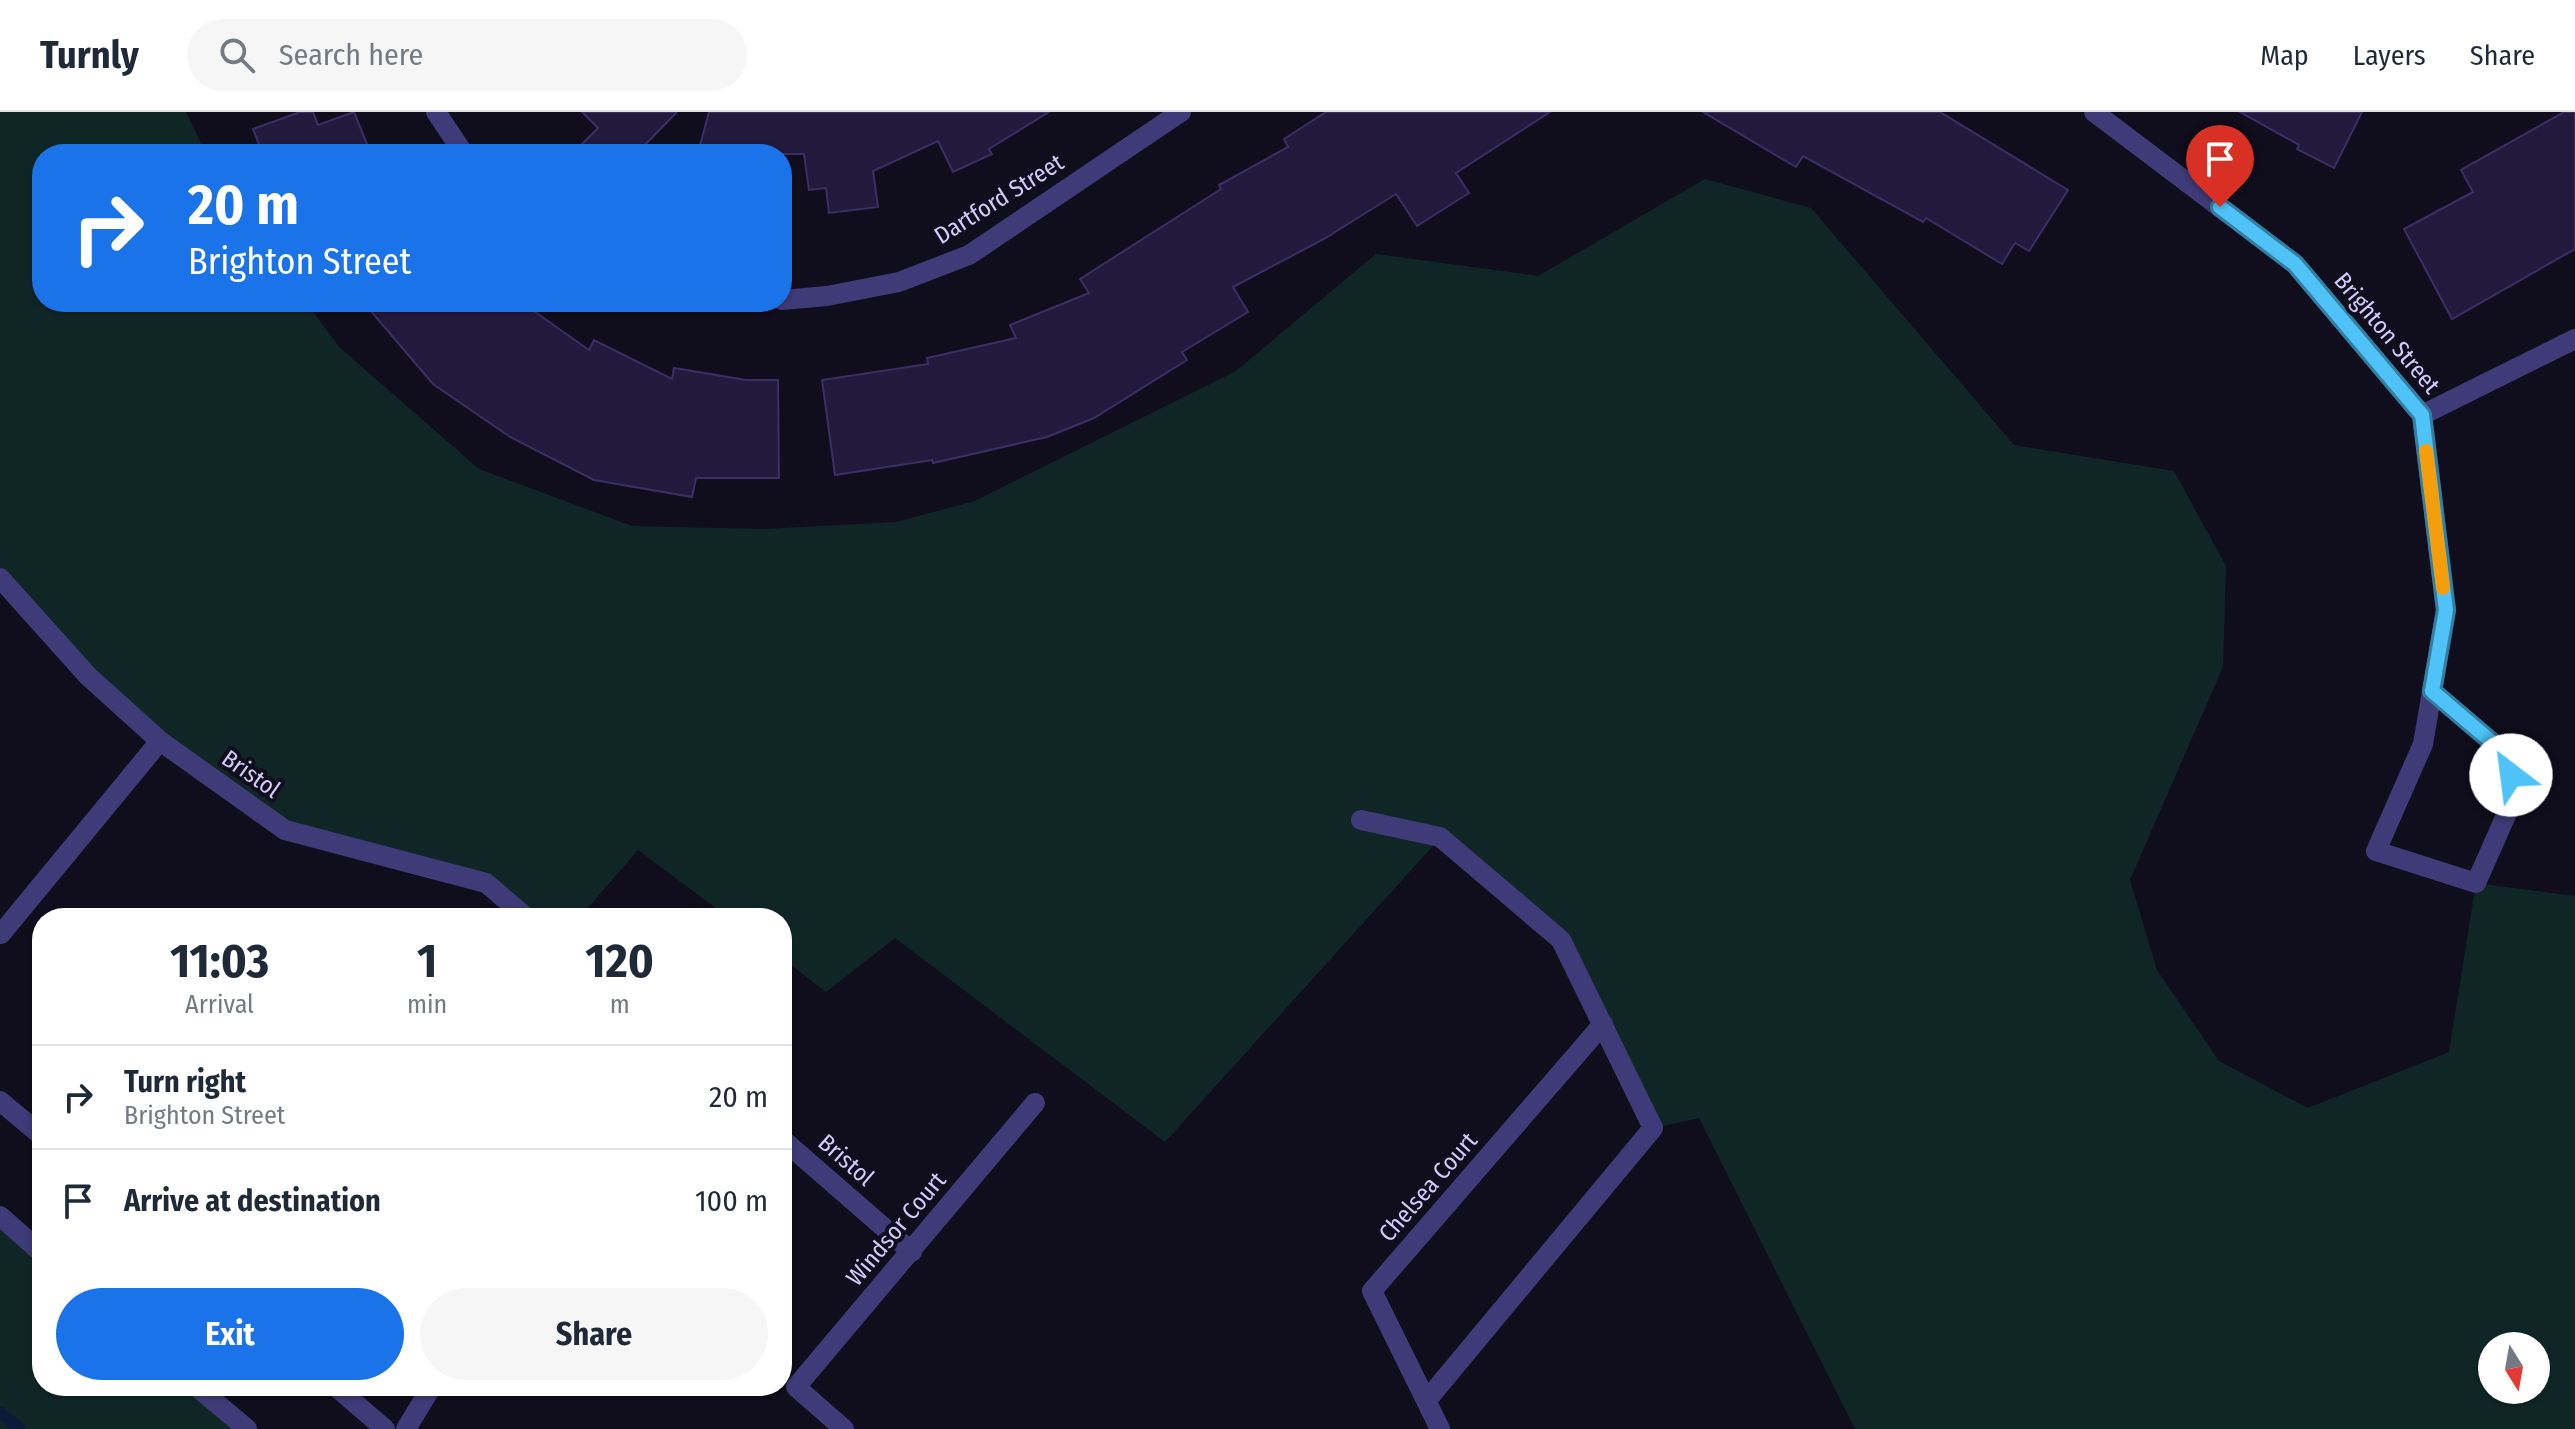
<!DOCTYPE html>
<style>
body{margin:0;font-family:"Fira Sans Condensed",sans-serif;background:#f6f6f7;color:#1f2937;height:100vh;display:flex;flex-direction:column;font-size:30px;white-space:nowrap}
*{box-sizing:border-box;margin:0}
p{font-size:26px;color:#747a83}
.icon{flex:none;width:44px;height:44px;fill:none;stroke:currentColor;stroke-width:2;stroke-linecap:round;stroke-linejoin:round}
.map{position:relative;flex:1;overflow:hidden}
.details{position:absolute;left:32px;top:796px;width:760px;height:488px;display:flex;flex-direction:column;background:#fff;border-radius:32px;box-shadow:0 2px 6px #0004}
.details>*{flex:none}
.top-card{position:absolute;left:32px;top:32px;width:760px;height:168px;border-radius:32px;box-shadow:0 2px 6px #0004;background:#1a73e8;color:#fff;overflow:hidden}
.needle{width:52px;rotate:169deg}
.tools{position:absolute;left:2478px;top:1220px;display:grid;gap:16px}
.tools a{display:grid;place-items:center;width:72px;height:72px;border-radius:50%;background:#fff;box-shadow:0 2px 6px #0004;font-size:40px}
.pin{position:absolute;display:grid;place-items:center;width:68px;height:68px;color:#fff;margin:-82px -34px;border-radius:50% 50% 50% 0;rotate:-45deg;box-shadow:0 0 8px #0007}
.pin .icon{rotate:45deg}
.me{position:absolute;width:88px;margin:-44px;rotate:330deg;stroke-linejoin:round;filter:drop-shadow(0 0 6px #0008)}
.turn{display:flex;align-items:center;gap:28px;height:168px;padding:0 24px;font-size:36px}
.turn .icon{width:104px;height:104px;stroke-width:2.5}
.turn b{display:block;font-size:56px;line-height:68px}
.eta{display:flex;justify-content:space-evenly;align-items:center;height:136px;text-align:center}
.eta b{font-size:48px;font-weight:700;line-height:56px}
.cta{display:flex;gap:16px;margin-top:auto;padding:16px 24px}
.cta a{flex:1;height:92px;border-radius:48px;background:#1a73e8;color:#fff;font-size:32px;font-weight:700;line-height:92px;text-align:center}
.cta a+a{background:#f6f6f7;color:#1f2937}
ul{padding:0;list-style:none}
li{display:flex;align-items:center;gap:24px;height:104px;padding:0 24px;border-top:2px solid #e0e1e3}
li div{flex:1}
li b{display:block;font-size:30px}
li em{font-style:normal}
header{display:flex;align-items:center;gap:48px;box-sizing:border-box;height:112px;padding:0 40px;background:#fff;border-bottom:2px solid #e0e1e3}
header strong{font-size:38px}
nav{display:flex;gap:44px;margin-inline-start:auto;font-size:28px}
.search{width:560px;height:72px;background:#f6f6f7;display:flex;align-items:center;gap:20px;box-sizing:border-box;padding:0 28px;border-radius:44px;color:#747a83;font-size:30px}
.map>svg:first-child{display:block}
</style>
<header>
<strong>Turnly</strong>
<div class="search"><svg class="icon" aria-label="search" viewBox="0 0 24 24"><circle cx="10" cy="10" r="6"/><path d="M15 15l6 6"/></svg>Search here</div>
<nav><a>Map</a><a>Layers</a><a>Share</a></nav>
</header>
<div class="map">
<svg width="2575" height="1317" viewBox="0 0 2575 1317">
<rect width="100%" height="100%" fill="#100d1c"/>
<g fill="#102626" fill-rule="evenodd">
<path d="M0,0h186l20,42h-164v148h264l33,45 140,122 153,57 132,3 132,-7 79,-21 261,-130 140,-117 162,22 167,-97 106,29 203,237 160,26 52,95 -3,101 -93,213 27,90 62,91 89,47 141,-56 27,-169 99,13v533h-720l-156,-311 -46,10 -92,-187 -120,-104 -276,305 -270,-204 -69,54 -44,-34v-40h-53l-91,-68 -59,68h-52l-41,-35 -201,-53 -125,-89 -160,-163zM2492,1234h44v44h-44z"/>
<polygon points="0,1104 42,1141 42,1274 196,1274 247,1317 0,1317"/>
</g>
<g fill="none" stroke-linecap="round" stroke-linejoin="round">
<polyline stroke="#0b1a36" stroke-width="12" points="0,1300 20,1317"/>
</g>
<g fill="#221a3c" stroke="#3b2e66" stroke-width="2">
<polygon points="300,0 313,0 318,13 354,0 371,42 251,42 251,38 260,35 253,17"/>
<polygon points="582,0 677,0 636,42 572,42 598,16"/>
<polygon points="709,0 1049,0 989,37 992,42 953,60 938,29 873,59 878,95 829,101 826,76 809,78 804,42 717,42 699,37"/>
<polygon points="1326,0 1550,0 1456,61 1469,81 1417,114 1396,82 1324,127 1233,175 1248,200 1182,240 1187,248 1094,306 1047,325 933,351 932,348 835,363 822,268 928,252 927,246 1016,226 1010,213 1089,181 1080,167 1221,77 1219,73 1288,35 1284,27"/>
<polygon points="1703,0 1940,0 2068,78 2029,139 2015,131 2002,152 1926,106 1923,110 1803,44 1796,55"/>
<polygon points="2240,0 2362,0 2334,56 2297,37 2299,33"/>
<polygon points="2564,0 2575,0 2575,137 2452,207 2404,117 2473,80 2461,58"/>
<polygon points="363,190 521,190 589,238 594,228 672,267 674,256 746,268 778,268 779,366 696,366 692,385 594,368 510,325 433,272"/>
</g>
<g fill="none" stroke-linecap="round" stroke-linejoin="round">
<g stroke="#3f3b78" stroke-width="20">
<polyline points="436,0 464,42"/>
<polyline points="2094,0 2295,152 2422,303 2446,498 2423,632 2376,739 2476,771 2515,683 2507,643 2432,579"/>
<polyline points="782,188 827,184 899,170 969,143 1181,0"/>
<polyline points="2422,303 2575,227"/>
<polyline points="0,466 88,564 160,629 285,718 486,771 527,806"/>
<polyline points="1361,708 1440,725 1561,828 1653,1016 1427,1288"/>
<polyline points="1,822 160,629"/>
<polyline points="0,989 42,1024"/>
<polyline points="782,1027 912,1140"/>
<polyline points="0,1104 42,1141"/>
<polyline points="196,1274 247,1317"/>
<polyline points="335,1274 385,1317"/>
<polyline points="406,1317 432,1274"/>
<polyline points="844,1317 796,1275 1035,991"/>
<polyline points="1440,1317 1372,1179 1603,912"/>
</g>
</g>
<g fill="none" stroke-linecap="round" stroke-linejoin="round">
<defs>
<polyline id="route" points="2220,95 2295,152 2422,303 2446,498 2432,579 2507,643 2511,663"/>
</defs>
<use href="#route" stroke="#337fa1" stroke-width="20"/>
<use href="#route" stroke="#4fc3f7" stroke-width="14"/>
<polyline stroke="#f59e0b" stroke-width="14" points="2426,339 2443,476"/>
</g>
<g text-anchor="middle" dominant-baseline="central" stroke-width="8" stroke-linejoin="round" paint-order="stroke">
<g font-size="24" fill="#d2cbfc" stroke="#100d1c">
<text transform="translate(999 87) rotate(-32)">Dartford Street</text>
<text transform="translate(2387 221) rotate(50)">Brighton Street</text>
<text transform="translate(251 662) rotate(35)">Bristol</text>
<text transform="translate(846 1048) rotate(41)">Bristol</text>
<text transform="translate(1428 1075) rotate(-49)">Chelsea Court</text>
<text transform="translate(896 1117) rotate(-50)">Windsor Court</text>
</g>
</g>
</svg>
<div class="tools">
<a><svg class="needle" viewBox="-14 -14 28 28"><path d="M0-13l5 13h-10z" fill="#e53935"/><path d="M0 13l5-13h-10z" fill="#747a83"/></svg></a>
</div>
<div class="pin" style="left:2220px;top:95px;background:#d93025"><svg class="icon" aria-label="arrive" viewBox="0 0 24 24"><path d="M6 21V4h12l-3 4 3 4H6"/></svg></div>
<svg class="me" style="left:2511px;top:663px" viewBox="-20 -20 40 40"><circle r="19" fill="#fff"/><path d="M0-13L10 11 0 6-10 11z" fill="#4fc3f7"/></svg>
<div class="top-card">
<div class="turn"><svg class="icon" aria-label="right" viewBox="0 0 24 24"><path d="M7 20v-9h11M14 6l5 5-5 5"/></svg><div><b>20 m</b>Brighton Street</div></div>
</div>
<section class="details">
<div class="eta">
<div><b>11:03</b><p>Arrival</p></div>
<div><b>1</b><p>min</p></div>
<div><b>120</b><p>m</p></div>
</div>
<ul>
<li><svg class="icon" aria-label="right" viewBox="0 0 24 24"><path d="M7 20v-9h11M14 6l5 5-5 5"/></svg><div><b>Turn right</b><p>Brighton Street</p></div><em>20 m</em></li>
<li><svg class="icon" aria-label="arrive" viewBox="0 0 24 24"><path d="M6 21V4h12l-3 4 3 4H6"/></svg><div><b>Arrive at destination</b></div><em>100 m</em></li>
</ul>
<div class="cta"><a>Exit</a><a>Share</a></div>
</section>
</div>
